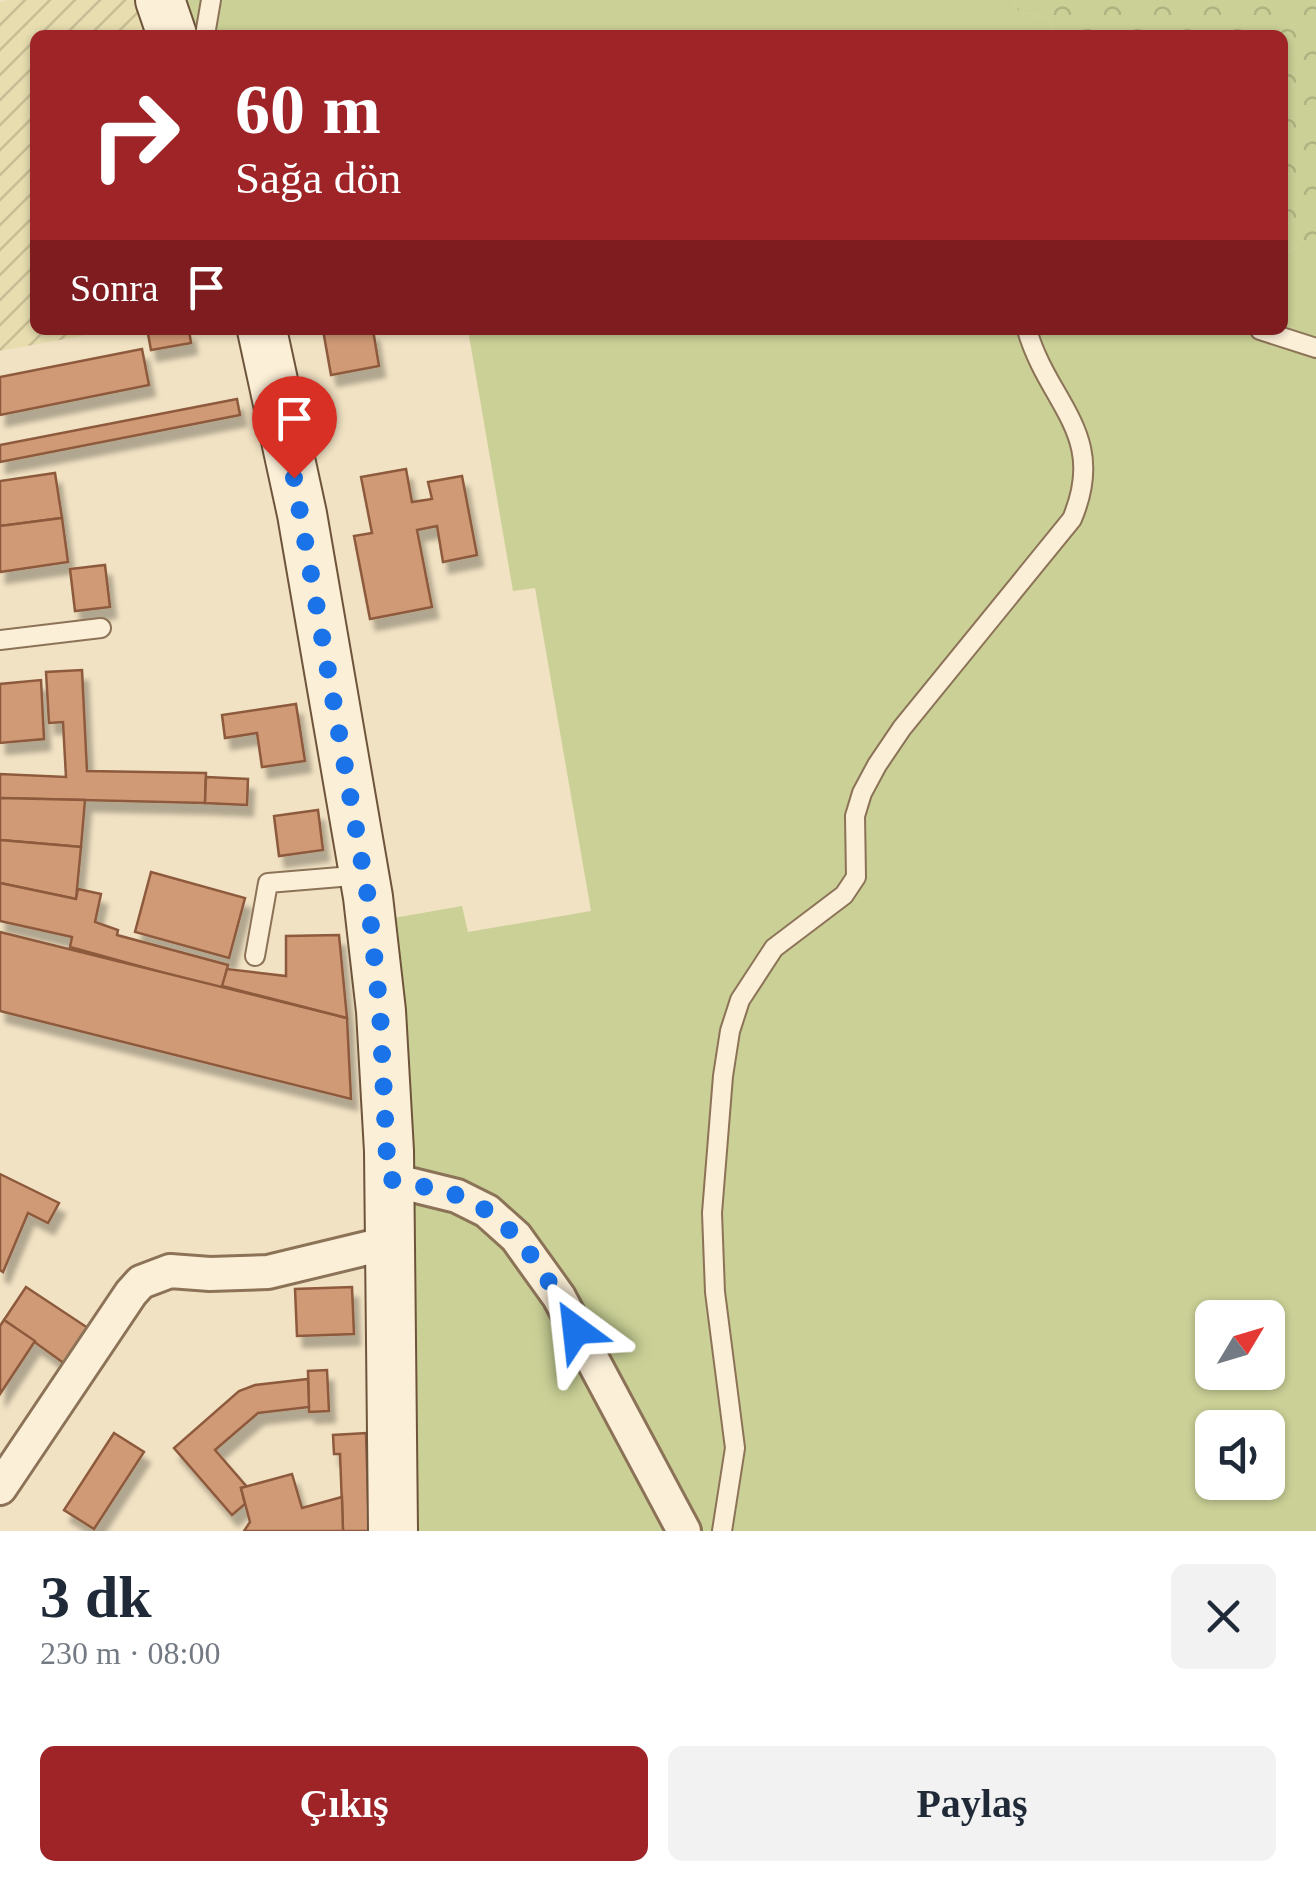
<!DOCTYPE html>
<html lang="tr">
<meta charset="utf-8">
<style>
body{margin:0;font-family:"Times New Roman",serif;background:#f2f2f3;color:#1f2937;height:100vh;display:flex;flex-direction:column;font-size:38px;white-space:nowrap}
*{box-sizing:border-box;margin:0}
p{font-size:32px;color:#747a83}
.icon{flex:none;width:55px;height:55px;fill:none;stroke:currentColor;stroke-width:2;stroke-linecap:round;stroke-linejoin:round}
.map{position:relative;height:1531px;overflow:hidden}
.drawer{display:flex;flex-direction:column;background:#fff;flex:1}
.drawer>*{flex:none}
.hud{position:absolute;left:30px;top:30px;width:1258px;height:305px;border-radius:15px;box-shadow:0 2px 8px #0004;background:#9f2428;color:#fff;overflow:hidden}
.needle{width:65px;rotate:52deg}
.tools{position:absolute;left:1195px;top:1300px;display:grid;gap:20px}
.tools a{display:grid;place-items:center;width:90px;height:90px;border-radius:15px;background:#fff;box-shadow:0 2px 8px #0004;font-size:50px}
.pin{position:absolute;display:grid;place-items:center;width:85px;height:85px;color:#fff;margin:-102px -42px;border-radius:50% 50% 50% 0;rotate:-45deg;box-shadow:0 0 10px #0007}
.pin .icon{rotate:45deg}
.me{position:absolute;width:110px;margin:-55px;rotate:330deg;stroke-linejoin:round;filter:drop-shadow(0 0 8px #0008)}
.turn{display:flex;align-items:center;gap:35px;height:210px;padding:0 40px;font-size:45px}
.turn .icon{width:130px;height:130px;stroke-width:2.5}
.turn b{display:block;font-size:70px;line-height:85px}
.then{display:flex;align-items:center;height:95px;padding:0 40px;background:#0003;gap:20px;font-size:38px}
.round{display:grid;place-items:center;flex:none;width:105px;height:105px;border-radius:15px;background:#f2f2f3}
.head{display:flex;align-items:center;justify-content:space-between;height:170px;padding:0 40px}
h1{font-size:60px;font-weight:700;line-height:75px}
.button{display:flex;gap:20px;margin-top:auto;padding:20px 40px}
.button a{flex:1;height:115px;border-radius:15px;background:#9f2428;color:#fff;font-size:40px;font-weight:700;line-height:115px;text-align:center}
.button a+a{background:#f2f2f3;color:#1f2937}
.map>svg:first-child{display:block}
</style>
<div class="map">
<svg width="1316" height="1531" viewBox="0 0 1316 1531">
<defs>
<pattern id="farmland-furrows" width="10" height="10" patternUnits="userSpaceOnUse" patternTransform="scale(2.5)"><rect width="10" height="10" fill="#e7ddaf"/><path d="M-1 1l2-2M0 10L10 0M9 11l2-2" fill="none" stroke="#c7be96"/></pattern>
<pattern id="forest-crowns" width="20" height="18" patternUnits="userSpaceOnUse" patternTransform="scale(2.5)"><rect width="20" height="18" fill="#cad096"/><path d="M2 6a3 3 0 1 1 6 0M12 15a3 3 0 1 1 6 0" fill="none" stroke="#aeb381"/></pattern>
<filter id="shadow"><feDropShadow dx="6" dy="11" stdDeviation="2.5" flood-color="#0004"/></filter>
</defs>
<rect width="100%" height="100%" fill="#f1e2c3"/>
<polygon fill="url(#farmland-furrows)" points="8,0 160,0 172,35 35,35 35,330 114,330 0,351 0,2"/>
<g fill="#cad096" fill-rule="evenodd">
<polygon points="160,0 1013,0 1018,10 1048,19 1058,35 172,35"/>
<path d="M1306,241h10v1290h-923l-22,-609 91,-16 6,26 123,-21 -56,-323 -22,3 -45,-261h814l1,-75zM1212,1318h56v54h-56zM1212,1428h56v54h-56z"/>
</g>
<polygon fill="url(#forest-crowns)" points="1013,0 1316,0 1316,241 1306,241 1283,255 1282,35 1058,35 1048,19 1018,10"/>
<g fill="#d19a76" stroke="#8d5a3c" stroke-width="2.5" filter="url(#shadow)">
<polygon points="168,330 189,330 191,343 151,350 148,334"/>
<polygon points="323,330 373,330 379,366 331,375"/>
<polygon points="142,349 149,385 0,415 0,377"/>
<polygon points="237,399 240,415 0,462 0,445"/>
<polygon points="406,469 412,502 432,499 428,482 462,476 477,555 443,562 437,526 417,530 432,607 370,619 354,536 372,533 361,477"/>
<polygon points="55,473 62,518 0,526 0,481"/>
<polygon points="62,518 68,562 0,572 0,526"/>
<polygon points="105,565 110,607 75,611 70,569"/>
<polygon points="82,670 87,771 206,773 205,803 0,798 0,774 66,777 63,722 49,723 46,672"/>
<polygon points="41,680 44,739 0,743 0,684"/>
<polygon points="296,704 305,761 262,767 257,733 225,738 222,715"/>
<polygon points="206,777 248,779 247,805 205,803"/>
<polygon points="0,798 85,800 81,847 0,840"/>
<polygon points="318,810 323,850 279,856 274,816"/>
<polygon points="0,840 81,847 76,899 0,883"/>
<polygon points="151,872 245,898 229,958 135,932"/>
<polygon points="0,883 76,899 78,889 101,894 95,922 118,930 117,935 228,965 222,989 70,947 72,937 0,921"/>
<polygon points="0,932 347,1018 351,1099 0,1011"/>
<polygon points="339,935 347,1018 222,986 227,969 286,976 286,936"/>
<polygon points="0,1174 59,1203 48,1223 28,1213 3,1272 0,1270"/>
<polygon points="26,1287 88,1328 65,1364 4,1320"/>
<polygon points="352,1287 354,1334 297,1336 295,1289"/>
<polygon points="4,1320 35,1341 0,1394 0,1326"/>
<polygon points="327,1370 329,1411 309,1412 308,1371"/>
<polygon points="308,1379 309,1407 258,1413 215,1450 247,1487 241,1488 245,1504 232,1515 174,1448 239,1391 255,1385"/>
<polygon points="114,1433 144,1452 94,1529 64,1510"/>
<polygon points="366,1433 369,1531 343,1531 340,1454 334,1454 333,1435"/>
<polygon points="292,1474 302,1508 342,1497 343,1531 244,1531 250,1522 241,1488"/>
</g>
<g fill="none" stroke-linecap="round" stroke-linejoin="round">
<defs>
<g id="lane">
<polyline points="205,35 211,0"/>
<polyline points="1260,330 1316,348"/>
<polyline points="0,640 101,628"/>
<polyline points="255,956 268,883 364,875"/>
<path d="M722,1531l13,-83 -20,-156 -3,-79 11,-137 7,-45 10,-31 34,-52 70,-53 12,-18 -1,-61 7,-23 15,-28 25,-37 170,-209c36,-85 -23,-114 -45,-189"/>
</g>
<g id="street">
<polyline points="388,1179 457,1196 487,1211 516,1237 559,1297 684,1531"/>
<polyline points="0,1488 131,1293 141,1282 170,1271 210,1274 268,1272 388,1243"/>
</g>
<g id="secondary">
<polyline points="160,0 172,35"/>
<polyline points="262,330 302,514 368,897 381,1011 389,1151 393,1531"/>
</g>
</defs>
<use href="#lane" stroke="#8c7358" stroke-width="22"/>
<use href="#street" stroke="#8c7358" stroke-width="38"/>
<use href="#secondary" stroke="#6e543b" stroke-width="52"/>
<use href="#lane" stroke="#fbefd7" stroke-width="18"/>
<use href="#street" stroke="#fbefd7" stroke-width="32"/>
<use href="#secondary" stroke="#fbefd7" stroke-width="48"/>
</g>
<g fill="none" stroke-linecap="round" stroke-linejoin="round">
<path stroke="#1a73e8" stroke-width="18" stroke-dasharray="0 32.4" d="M294,478l74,419 12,114 8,168c22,5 46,9 68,16 58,20 93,84 120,135"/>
</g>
</svg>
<div class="tools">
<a><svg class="needle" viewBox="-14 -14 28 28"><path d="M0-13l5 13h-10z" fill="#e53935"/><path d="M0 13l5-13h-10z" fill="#747a83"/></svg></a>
<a><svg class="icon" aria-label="sound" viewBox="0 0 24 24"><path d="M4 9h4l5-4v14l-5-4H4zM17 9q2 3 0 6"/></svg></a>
</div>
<div class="pin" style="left:294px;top:478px;background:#d93025"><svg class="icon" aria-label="arrive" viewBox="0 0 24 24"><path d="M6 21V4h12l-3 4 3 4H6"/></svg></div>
<svg class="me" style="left:576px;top:1330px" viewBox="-20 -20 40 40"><path d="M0-17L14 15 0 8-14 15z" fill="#1a73e8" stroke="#fff" stroke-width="4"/></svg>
<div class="hud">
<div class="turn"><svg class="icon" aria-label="right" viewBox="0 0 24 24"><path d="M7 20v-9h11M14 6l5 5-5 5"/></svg><div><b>60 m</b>Sağa dön</div></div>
<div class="then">Sonra<svg class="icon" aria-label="arrive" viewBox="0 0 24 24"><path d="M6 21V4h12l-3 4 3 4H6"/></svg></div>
</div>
</div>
<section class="drawer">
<div class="head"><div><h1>3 dk</h1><p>230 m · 08:00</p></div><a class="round"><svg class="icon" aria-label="close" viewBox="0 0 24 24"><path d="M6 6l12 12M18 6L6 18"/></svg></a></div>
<div class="button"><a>Çıkış</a><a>Paylaş</a></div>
</section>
